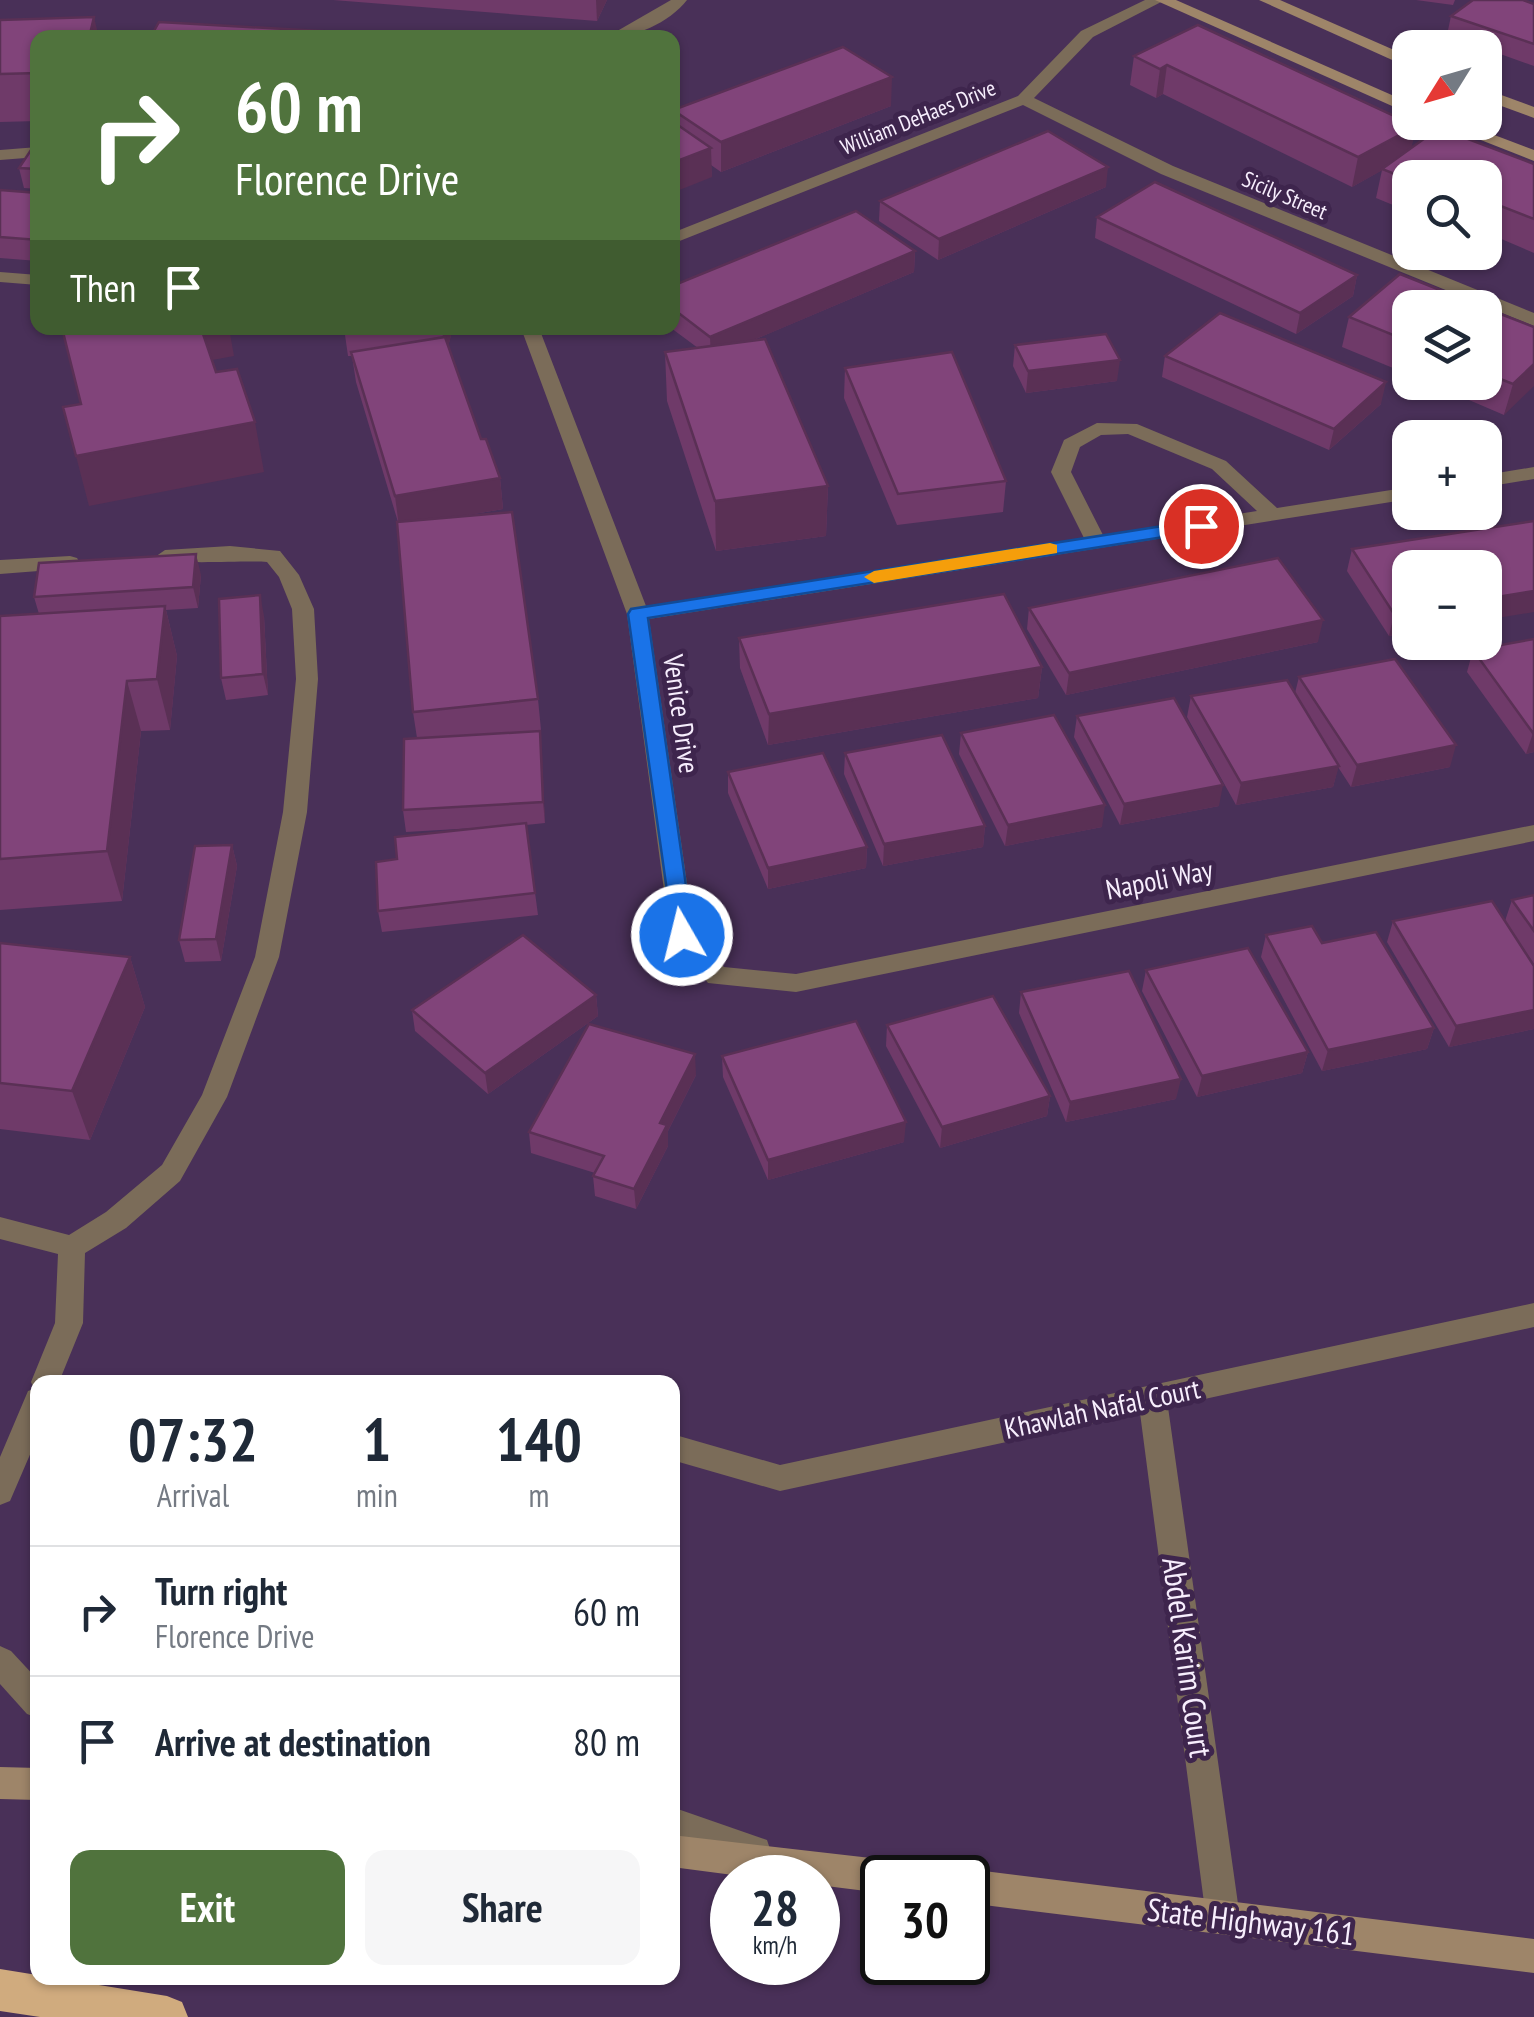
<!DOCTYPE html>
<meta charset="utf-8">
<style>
body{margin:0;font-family:"PT Sans Narrow",sans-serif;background:#f6f6f7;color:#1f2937;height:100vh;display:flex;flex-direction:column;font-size:38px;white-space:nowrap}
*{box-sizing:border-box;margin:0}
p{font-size:32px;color:#747a83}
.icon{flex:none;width:55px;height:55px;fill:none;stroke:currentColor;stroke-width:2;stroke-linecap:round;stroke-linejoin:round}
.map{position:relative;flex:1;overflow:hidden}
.details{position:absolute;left:30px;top:1375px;width:650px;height:610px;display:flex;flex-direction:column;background:#fff;border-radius:20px;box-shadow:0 2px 8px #0004}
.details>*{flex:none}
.guide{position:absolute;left:30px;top:30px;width:650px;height:305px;border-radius:20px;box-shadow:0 2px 8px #0004;background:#50733d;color:#fff;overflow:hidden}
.needle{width:65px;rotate:233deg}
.tools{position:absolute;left:1392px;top:30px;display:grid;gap:20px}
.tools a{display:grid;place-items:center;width:110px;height:110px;border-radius:20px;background:#fff;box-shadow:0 2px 8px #0004;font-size:50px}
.speed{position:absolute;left:710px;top:1855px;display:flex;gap:20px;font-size:50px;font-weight:700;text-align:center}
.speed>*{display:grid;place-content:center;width:130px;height:130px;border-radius:50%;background:#fff;box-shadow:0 2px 8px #0004;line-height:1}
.speed small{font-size:25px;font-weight:400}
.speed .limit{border:5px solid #111;border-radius:15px;background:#fff;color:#111}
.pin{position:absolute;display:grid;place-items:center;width:85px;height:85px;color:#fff;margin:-42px;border:5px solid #fff;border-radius:50%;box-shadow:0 2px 10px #0007}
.me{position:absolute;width:110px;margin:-55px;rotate:352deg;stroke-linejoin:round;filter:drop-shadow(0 0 8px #0008)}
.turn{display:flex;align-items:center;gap:35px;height:210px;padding:0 40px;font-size:45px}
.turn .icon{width:130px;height:130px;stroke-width:2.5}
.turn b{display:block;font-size:70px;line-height:85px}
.then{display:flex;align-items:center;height:95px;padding:0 40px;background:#0003;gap:20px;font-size:38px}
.eta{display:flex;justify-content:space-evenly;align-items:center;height:170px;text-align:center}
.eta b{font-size:60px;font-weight:700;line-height:70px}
.action{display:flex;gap:20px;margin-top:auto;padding:20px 40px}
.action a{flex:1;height:115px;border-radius:20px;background:#50733d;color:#fff;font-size:40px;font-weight:700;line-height:115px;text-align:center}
.action a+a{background:#f6f6f7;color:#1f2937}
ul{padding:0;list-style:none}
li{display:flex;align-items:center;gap:30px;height:130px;padding:0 40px;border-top:2px solid #e0e1e3}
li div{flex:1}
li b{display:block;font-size:38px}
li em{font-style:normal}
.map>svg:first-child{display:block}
</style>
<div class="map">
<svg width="1534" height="2017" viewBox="0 0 1534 2017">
<rect width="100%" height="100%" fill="#493058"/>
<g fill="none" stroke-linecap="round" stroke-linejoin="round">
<g fill="#7b6c59" fill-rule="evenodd">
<path d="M671,0h16c-18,23 -53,38 -82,38z"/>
<polygon points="38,147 38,157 0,160 0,150"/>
<polygon points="0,272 38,275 38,285 0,282"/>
<path d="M230,546l50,5 19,24 15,34 4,70 -11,133 -28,145 -52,140 -47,84 -54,47 -41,25 -2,70 -24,59h-21v54l-28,65 -10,4v-48l28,-66 6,-2 -3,-7 24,-59 3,-69 -58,-15v-22l69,18 37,-23 56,-47 40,-70 53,-138 28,-145 13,-133 -4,-70 -13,-32 -12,-15c-22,-2 -103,4 -112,-5l10,-7z"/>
<polygon points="70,556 77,558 80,563 77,568 0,574 0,560"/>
<polygon points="0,1646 11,1651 38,1680 38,1718 27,1714 0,1684"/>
<polygon points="672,1807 767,1840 771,1852 767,1864 755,1868 672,1839"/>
</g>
<g fill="#7b6c59" fill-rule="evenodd">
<polygon points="1145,0 1165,0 1093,37 1034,98 1173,166 1534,313 1534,326 1161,174 1023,105 672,244 672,233 1018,96 1081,31"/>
<path d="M521,328h18l107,278 438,-68 -33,-66 13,-32 33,-17 40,1 89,37 51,47 133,-21v12l-761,120 45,313 30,35 72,7 738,-149v16l-738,151 -88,-9 -38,-48 -43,-321zM1128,434l84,35 45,42 -154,24 -32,-63 9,-25 21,-12z"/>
<polygon points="1534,467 1534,479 1485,487 1485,475"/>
<polygon points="1534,1303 1534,1327 1168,1407 1240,1918 1235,1930 1223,1935 1211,1930 1206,1918 1140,1413 780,1491 672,1460 672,1434 780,1465"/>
</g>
<g fill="#9e8569" fill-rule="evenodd">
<polygon points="1155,0 1176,0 1410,103 1410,114"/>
<polygon points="1259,0 1280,0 1410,57 1410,68"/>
<polygon points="1485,89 1534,107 1534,118 1485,100"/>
<polygon points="1435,122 1460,122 1534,150 1534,161"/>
<polygon points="0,1767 38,1768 38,1800 0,1799"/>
<polygon points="672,1835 897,1861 909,1866 913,1878 882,1878 882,1893 818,1885 818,1878 756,1878 672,1867"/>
<polygon points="968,1869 1534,1939 1534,1973 968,1903 968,1878 955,1878"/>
</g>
<polygon fill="#d0ab7e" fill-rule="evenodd" points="0,1969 167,1996 182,2002 188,2017 40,2017 0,2011"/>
</g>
<g fill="#6f3a69">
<polygon points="333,0 607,0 597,21"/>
<polygon points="1416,0 1455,0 1453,5"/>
<polygon points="1534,4 1534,66 1447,35 1451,16"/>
<polygon points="0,20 38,38 38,121 0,122"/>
<polygon points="1134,56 1416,126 1411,148 1534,164 1534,253 1485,232 1485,178 1410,178 1410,212 1376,198 1382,170 1352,187 1163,94 1156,98 1130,85"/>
<polygon points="891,106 721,172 711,165 712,177 674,122 673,110"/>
<polygon points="38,147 38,189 24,188 19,168"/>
<polygon points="1106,187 938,260 879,221 880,201"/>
<polygon points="0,190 38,193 38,261 0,258"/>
<polygon points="1097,217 1357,275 1353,296 1296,334 1095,238"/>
<polygon points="915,251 914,272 751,341 828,486 826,536 716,551 667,401 665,352 698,348 671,328 672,286"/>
<polygon points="1410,308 1410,375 1342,347 1349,317"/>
<polygon points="1485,308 1534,327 1504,415 1427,382 1485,382"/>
<polygon points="344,328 453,328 448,346 481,439 500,478 503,509 462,516 538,699 541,730 529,732 540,731 545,823 526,825 538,915 382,932 378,911 397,859 492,827 406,832 403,810 417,738 413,712 398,522 356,382 352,356 348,356"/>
<polygon points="1015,345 1117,381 1026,393 1013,366"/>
<polygon points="1165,356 1381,404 1329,450 1162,377"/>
<polygon points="845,368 1006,481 1003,512 897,525 844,398"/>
<polygon points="1352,549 1410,568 1410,632 1389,636 1347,571"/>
<polygon points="201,575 198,608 166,610 177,656 170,730 141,731 122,901 0,910 0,616 39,614 34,597"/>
<polygon points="1029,608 1318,642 1066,695 1027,629"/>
<polygon points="264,616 268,695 226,700 221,678"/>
<polygon points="739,638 1042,667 1038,698 768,745 740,668"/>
<polygon points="1534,639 1534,752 1526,754 1467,672 1473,650"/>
<polygon points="1299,677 1450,767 1351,787 1338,767 1333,787 1236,805 1187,717 1191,696 1295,693"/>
<polygon points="1077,716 1219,806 1120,825 1074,737"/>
<polygon points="961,733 1102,827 1005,846 959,754"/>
<polygon points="845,753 985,826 983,847 883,866 844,774"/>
<polygon points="728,772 867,847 866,868 768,889 728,793"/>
<polygon points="232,845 237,866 221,961 185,962 179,940"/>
<polygon points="1534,895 1534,964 1505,921 1512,900"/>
<polygon points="1393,921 1534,966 1534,1029 1449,1047 1387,942"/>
<polygon points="1266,935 1322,943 1434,1028 1427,1049 1322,1071 1261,957"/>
<polygon points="0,943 130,957 145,1007 90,1140 0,1129"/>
<polygon points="1146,970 1308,1052 1302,1073 1197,1097 1142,991"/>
<polygon points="1021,992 1176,1099 1066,1122 1019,1013"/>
<polygon points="596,995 598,1016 488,1094 415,1031 412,1010"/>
<polygon points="887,1025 1050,1096 1047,1116 940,1148 886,1046"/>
<polygon points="722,1056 904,1142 768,1180 723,1077"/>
<polygon points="696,1075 668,1131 668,1146 636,1209 595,1196 593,1176 595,1173 531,1153 529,1132"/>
</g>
<g fill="#5a3055">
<polygon points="596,0 607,0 597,21"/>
<polygon points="94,17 99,38 89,38"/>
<polygon points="1167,65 1163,94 1156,98 1160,69"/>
<polygon points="892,77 891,106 721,172 721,142"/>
<polygon points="1416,126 1410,155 1352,187 1358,157"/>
<polygon points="711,148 712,177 672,193 672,163"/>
<polygon points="1108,167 1106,187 938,260 939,239"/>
<polygon points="915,251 914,272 711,358 710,337"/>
<polygon points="1357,275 1353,296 1296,334 1300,313"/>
<polygon points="200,328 229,328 234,356 207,361"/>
<polygon points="442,328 453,328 445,359"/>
<polygon points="1120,360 1117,381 1026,393 1028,371"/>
<polygon points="1534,364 1534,386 1504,415 1513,384"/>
<polygon points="1386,382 1381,404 1329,450 1334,429"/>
<polygon points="255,422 264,472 89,506 76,456"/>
<polygon points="500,478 503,509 399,527 395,496"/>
<polygon points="828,486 826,536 716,551 715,501"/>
<polygon points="196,554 201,575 198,608 193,587"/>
<polygon points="1534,591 1534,612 1485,620 1485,599"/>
<polygon points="260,595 264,616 268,695 263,674"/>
<polygon points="165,606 177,656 170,730 157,679"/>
<polygon points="1410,612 1410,632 1389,636 1394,614"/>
<polygon points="1323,620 1318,642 1066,695 1069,673"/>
<polygon points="1042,667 1038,698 768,745 769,714"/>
<polygon points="127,681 141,731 122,901 107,851"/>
<polygon points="540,731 542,752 545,823 543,802"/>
<polygon points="1534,732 1534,752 1526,754 1533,733"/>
<polygon points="1456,745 1450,767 1351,787 1357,765"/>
<polygon points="1339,766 1333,787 1236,805 1241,783"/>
<polygon points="1223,785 1219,806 1120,825 1124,804"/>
<polygon points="1105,805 1102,827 1005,846 1008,825"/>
<polygon points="985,826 983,847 883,866 884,844"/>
<polygon points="232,845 237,866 221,961 216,939"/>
<polygon points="867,847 866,868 768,889 768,868"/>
<polygon points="130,957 145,1007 90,1140 72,1091"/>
<polygon points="596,995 598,1016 488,1094 485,1073"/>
<polygon points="1534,1010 1534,1029 1449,1047 1456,1026"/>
<polygon points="1434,1028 1427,1049 1322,1071 1328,1050"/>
<polygon points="1308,1052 1302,1073 1197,1097 1202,1076"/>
<polygon points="695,1054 696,1075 668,1131 668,1146 636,1209 634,1189 660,1123"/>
<polygon points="1181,1079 1176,1099 1066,1122 1070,1102"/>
<polygon points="1050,1096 1047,1116 940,1148 942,1127"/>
<polygon points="906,1122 904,1142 768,1180 768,1160"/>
</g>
<g fill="#81447a" stroke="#5a3055" stroke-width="2.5">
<polygon points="1473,0 1523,0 1534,4 1534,44 1451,16"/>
<polygon points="94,17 89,38 38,38 38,73 0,74 0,20"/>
<polygon points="159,22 445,38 150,38"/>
<polygon points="1198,25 1416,126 1358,157 1167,65 1160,69 1134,56"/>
<polygon points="843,47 892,77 721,142 673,110"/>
<polygon points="672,121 711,148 672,163"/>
<polygon points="1439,128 1534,164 1534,219 1485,200 1485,178 1431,178 1427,176 1425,178 1410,178 1410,180 1382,169"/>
<polygon points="1048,131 1108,167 939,239 880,201"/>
<polygon points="33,147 38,147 38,169 19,168"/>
<polygon points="1155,182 1357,275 1300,313 1097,217"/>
<polygon points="0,190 38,193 38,240 0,237"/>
<polygon points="856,211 915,251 710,337 672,308 672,286"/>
<polygon points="1400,274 1485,308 1410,308 1410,342 1349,317"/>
<polygon points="1485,308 1534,327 1534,364 1513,384 1485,373"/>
<polygon points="1220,313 1386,382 1334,429 1165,356"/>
<polygon points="62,328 201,328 216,372 237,369 255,422 76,456 63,407 81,404"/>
<polygon points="1106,334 1120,360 1028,371 1015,345"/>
<polygon points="445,337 481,439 486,439 500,478 395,496 351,352"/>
<polygon points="765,339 828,486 715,501 665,352"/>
<polygon points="952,352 1006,481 898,494 845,368"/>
<polygon points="512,512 538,699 413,712 397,522"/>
<polygon points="1534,521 1534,591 1485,599 1485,568 1410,568 1410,612 1394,614 1352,549"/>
<polygon points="196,554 193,587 34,597 39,563"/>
<polygon points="1278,558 1323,620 1069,673 1029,608"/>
<polygon points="1004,594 1042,667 769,714 739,638"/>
<polygon points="260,595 263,674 221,678 219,599"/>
<polygon points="165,606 157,679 127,681 107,851 0,859 0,616"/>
<polygon points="1534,639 1534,732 1533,733 1473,650"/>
<polygon points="1395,659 1456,745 1357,765 1299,677"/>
<polygon points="1287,680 1339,766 1241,783 1191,696"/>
<polygon points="1174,698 1223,785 1124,804 1077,716"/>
<polygon points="1054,715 1105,805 1008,825 961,733"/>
<polygon points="540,731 543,802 403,810 404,739"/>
<polygon points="942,735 985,826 884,844 845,753"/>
<polygon points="823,753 867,847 768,868 728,772"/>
<polygon points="526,823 535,893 378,911 376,862 397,859 395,837"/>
<polygon points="232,845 216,939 179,940 195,846"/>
<polygon points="1534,895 1534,931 1512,900"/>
<polygon points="1492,901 1534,966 1534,1010 1456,1026 1393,921"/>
<polygon points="1312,926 1322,943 1376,932 1434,1028 1328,1050 1266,935"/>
<polygon points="523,935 596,995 485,1073 412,1010"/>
<polygon points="0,943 130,957 72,1091 0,1083"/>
<polygon points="1248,948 1308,1052 1202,1076 1146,970"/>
<polygon points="1129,971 1181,1079 1070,1102 1021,992"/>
<polygon points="993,996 1050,1096 942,1127 887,1025"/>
<polygon points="856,1021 906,1122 768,1160 722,1056"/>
<polygon points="589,1024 695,1054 660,1123 667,1125 634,1189 593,1176 604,1156 529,1132"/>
</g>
<polygon fill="#1a73e8" stroke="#114b97" stroke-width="2.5" points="1201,520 1211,526 1208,530 648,618 693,935 690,941 674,941 628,614 631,609"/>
<polygon fill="#f59e0b" points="1050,543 1057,545 1057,553 874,583 864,577 874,571"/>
<g text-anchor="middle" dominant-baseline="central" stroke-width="10" stroke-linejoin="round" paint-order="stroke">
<g font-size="22" fill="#f7eefd" stroke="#3e254d">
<text transform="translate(918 117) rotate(-22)">William DeHaes Drive</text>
<text transform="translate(1285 195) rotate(23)">Sicily Street</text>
</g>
<g font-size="28" fill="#f7eefd" stroke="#3e254d">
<text transform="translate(682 714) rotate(82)">Venice Drive</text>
<text transform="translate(1159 879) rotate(-11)">Napoli Way</text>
<text transform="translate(1102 1408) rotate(-12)">Khawlah Nafal Court</text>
</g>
<g font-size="32" fill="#f7eefd" stroke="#3e254d">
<text transform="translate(1188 1657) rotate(82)">Abdel Karim Court</text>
<text transform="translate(1251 1921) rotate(7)">State Highway 161</text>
</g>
</g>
</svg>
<div class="tools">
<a><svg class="needle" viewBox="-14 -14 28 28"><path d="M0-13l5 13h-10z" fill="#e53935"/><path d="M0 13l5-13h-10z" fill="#747a83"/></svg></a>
<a><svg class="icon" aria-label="search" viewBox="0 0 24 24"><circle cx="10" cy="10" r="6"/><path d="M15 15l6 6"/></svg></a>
<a><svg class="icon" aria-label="layers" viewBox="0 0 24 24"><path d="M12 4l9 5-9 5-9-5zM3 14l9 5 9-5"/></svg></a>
<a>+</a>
<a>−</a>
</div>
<div class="speed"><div>28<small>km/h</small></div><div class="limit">30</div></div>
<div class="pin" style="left:1201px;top:526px;background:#d93025"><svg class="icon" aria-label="arrive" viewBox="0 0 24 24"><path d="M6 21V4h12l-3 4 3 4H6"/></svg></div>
<svg class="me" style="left:682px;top:935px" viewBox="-20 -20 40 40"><circle r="17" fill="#1a73e8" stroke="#fff" stroke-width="3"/><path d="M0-11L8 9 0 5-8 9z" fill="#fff"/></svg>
<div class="guide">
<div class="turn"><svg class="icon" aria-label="right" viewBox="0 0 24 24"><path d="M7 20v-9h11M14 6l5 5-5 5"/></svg><div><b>60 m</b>Florence Drive</div></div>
<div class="then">Then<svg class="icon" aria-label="arrive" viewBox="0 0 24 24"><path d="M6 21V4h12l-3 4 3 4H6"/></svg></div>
</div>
<section class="details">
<div class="eta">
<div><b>07:32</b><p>Arrival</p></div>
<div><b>1</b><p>min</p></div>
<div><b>140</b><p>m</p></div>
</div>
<ul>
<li><svg class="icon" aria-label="right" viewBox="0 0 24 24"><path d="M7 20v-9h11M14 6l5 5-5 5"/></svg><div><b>Turn right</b><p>Florence Drive</p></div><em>60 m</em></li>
<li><svg class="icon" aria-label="arrive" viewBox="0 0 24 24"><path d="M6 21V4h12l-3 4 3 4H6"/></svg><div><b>Arrive at destination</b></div><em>80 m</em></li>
</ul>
<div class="action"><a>Exit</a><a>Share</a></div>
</section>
</div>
